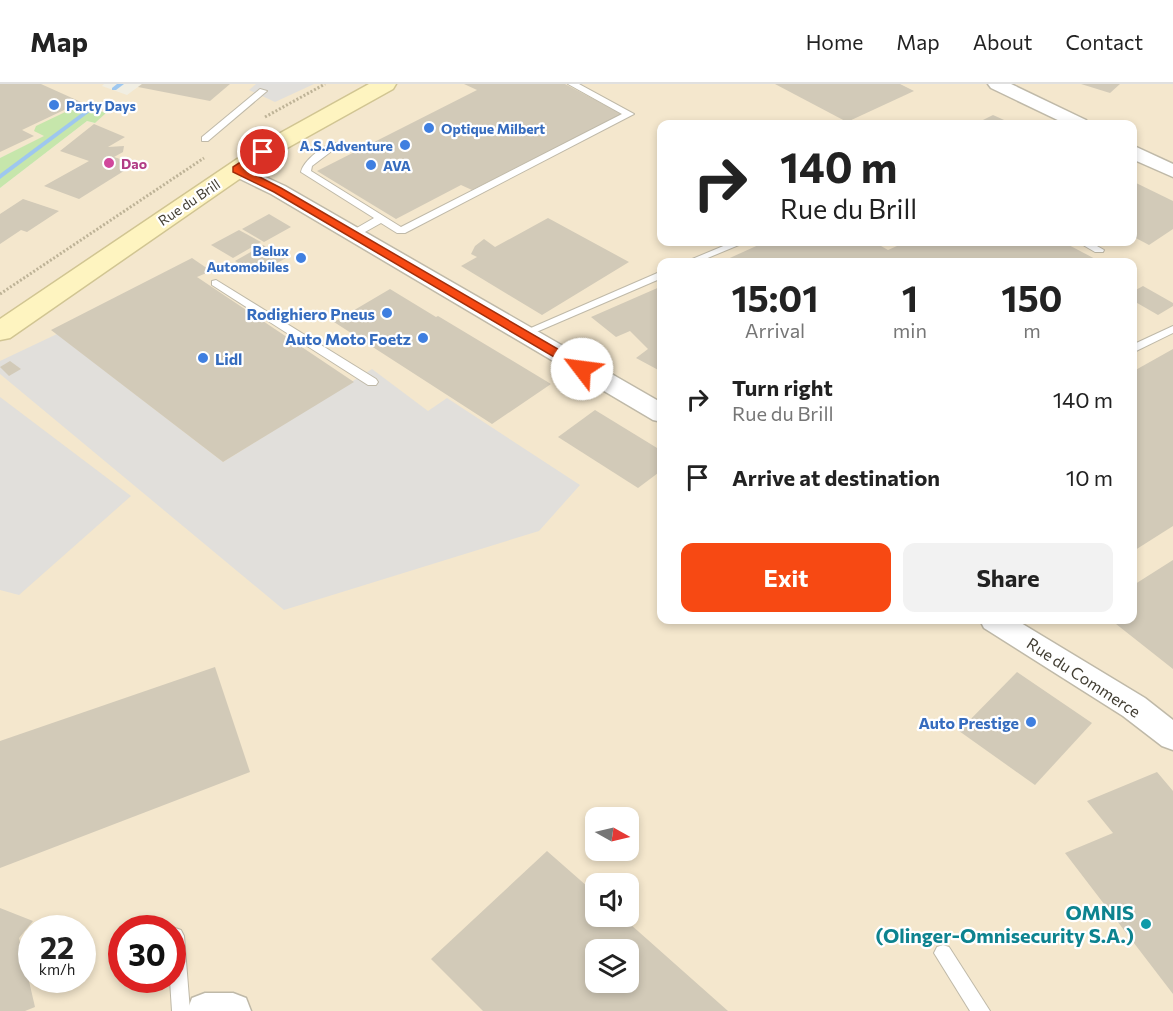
<!DOCTYPE html>
<style>
body{margin:0;font-family:Commissioner,sans-serif;background:#f2f2f2;color:#222;height:100vh;display:flex;flex-direction:column;font-size:22px;white-space:nowrap}
*{box-sizing:border-box;margin:0}
p{font-size:20px;color:#767676}
.icon{flex:none;width:33px;height:33px;fill:none;stroke:currentColor;stroke-width:2;stroke-linecap:round;stroke-linejoin:round}
.map{position:relative;flex:1;overflow:hidden}
.details{position:absolute;left:657px;top:174px;width:480px;height:366px;display:flex;flex-direction:column;background:#fff;border-radius:12px;box-shadow:0 3px 9px #0003}
.details>*{flex:none}
.guide{position:absolute;left:657px;top:36px;width:480px;height:126px;border-radius:12px;box-shadow:0 3px 9px #0003;background:#fff;color:#222;overflow:hidden}
.needle{width:39px;rotate:98deg}
.buttons{position:absolute;left:585px;top:723px;display:grid;gap:12px}
.buttons a{display:grid;place-items:center;width:54px;height:54px;border-radius:12px;background:#fff;box-shadow:0 3px 9px #0003;font-size:30px}
.speed{position:absolute;left:18px;top:831px;display:flex;gap:12px;font-size:30px;font-weight:700;text-align:center}
.speed>*{display:grid;place-content:center;width:78px;height:78px;border-radius:50%;background:#fff;box-shadow:0 3px 9px #0003;line-height:1}
.speed small{font-size:15px;font-weight:400}
.speed .limit{border:9px solid #d22;background:#fff;color:#111}
.pin{position:absolute;display:grid;place-items:center;width:51px;height:51px;color:#fff;margin:-26px;border:3px solid #fff;border-radius:50%;box-shadow:0 2px 6px #0007}
.me{position:absolute;width:66px;margin:-33px;rotate:300deg;stroke-linejoin:round;filter:drop-shadow(0 0 4px #0008)}
.turn{display:flex;align-items:center;gap:21px;height:126px;padding:0 24px;font-size:27px}
.turn .icon{width:78px;height:78px;stroke-width:2.5}
.turn b{display:block;font-size:42px;line-height:51px}
.eta{display:flex;justify-content:space-evenly;align-items:center;height:102px;text-align:center}
.eta b{font-size:36px;font-weight:700;line-height:42px}
.button{display:flex;gap:12px;margin-top:auto;padding:12px 24px}
.button a{flex:1;height:69px;border-radius:12px;background:#f74913;color:#fff;font-size:24px;font-weight:700;line-height:69px;text-align:center}
.button a+a{background:#f2f2f2;color:#222}
ul{padding:0;list-style:none}
li{display:flex;align-items:center;gap:18px;height:78px;padding:0 24px}
li div{flex:1}
li b{display:block;font-size:22px}
li em{font-style:normal}
header{display:flex;align-items:center;gap:36px;box-sizing:border-box;height:84px;padding:0 30px;background:#fff;border-bottom:2px solid #e0e0e0}
header strong{font-size:28px}
nav{display:flex;gap:33px;margin-inline-start:auto;font-size:21px}
.map>svg:first-child{display:block}
</style>
<header>
<strong>Map</strong>
<nav><a>Home</a><a>Map</a><a>About</a><a>Contact</a></nav>
</header>
<div class="map">
<svg width="1173" height="927" viewBox="0 0 1173 927">
<rect width="100%" height="100%" fill="#f1eee2"/>
<path fill="#f4e7cd" fill-rule="evenodd" d="M0,0h104l-2,2 25,9 15,-11h1031v927h-1173v-823l87,-67 8,2 10,-10 -60,23 -45,22zM662,40h470v118h-470zM662,178h470v358h-470zM596,734h32v32h-32zM596,800h32v32h-32zM32,844h50v52h-50zM122,844h50v52h-50zM596,866h32v32h-32z"/>
<polygon fill="#c6e6ab" points="82,20 106,29 95,39 87,37 0,104 0,74 44,52 34,47 36,42"/>
<g fill="#e1dfdb">
<polygon points="256,0 314,0 275,18 249,6"/>
<polygon points="57,250 223,378 372,285 428,327 447,314 580,401 539,447 284,526 0,290 0,277"/>
<polygon points="0,313 131,412 19,511 0,506"/>
</g>
<g fill="none" stroke-linecap="round" stroke-linejoin="round">
<g fill="#9ec7ef" fill-rule="evenodd">
<polygon points="117,0 124,0 116,6 112,6 112,4"/>
<polygon points="90,23 95,24 0,95 0,90"/>
</g>
</g>
<g fill="#d2cab8" fill-rule="evenodd">
<polygon points="0,0 41,0 81,18 22,46 34,52 0,68"/>
<polygon points="142,0 230,0 210,17 138,3"/>
<polygon points="464,0 565,0 622,30 472,106 461,101 396,135 317,87 477,6"/>
<polygon points="775,0 900,0 914,7 847,38"/>
<polygon points="1081,0 1120,0 1110,9"/>
<polygon points="993,31 1013,40 975,40"/>
<polygon points="94,40 125,53 108,63 124,62 123,68 114,73 135,80 79,115 44,102 89,77 60,67"/>
<polygon points="1132,97 1173,117 1173,145 1149,161 1132,152"/>
<polygon points="23,115 59,127 27,148 21,146 0,160 0,130"/>
<polygon points="269,130 291,143 264,158 242,145"/>
<polygon points="548,134 629,178 542,231 461,182 477,173 471,170 475,162 484,155 495,163"/>
<polygon points="239,146 261,158 233,174 211,161"/>
<polygon points="765,158 874,158 888,166 906,158 1063,158 1101,178 908,178 904,176 899,178 721,178"/>
<polygon points="263,161 286,174 258,190 235,177"/>
<polygon points="192,174 211,187 197,193 354,298 223,378 51,246"/>
<polygon points="662,202 662,233 657,234 662,238 662,288 636,274 648,265 630,247 616,253 591,233"/>
<polygon points="1143,202 1173,219 1173,222 1158,231 1132,216 1132,208"/>
<polygon points="390,205 436,233 438,232 551,300 492,340 334,238"/>
<polygon points="1173,265 1173,442 1132,468 1132,288"/>
<polygon points="10,277 21,285 9,292 0,283"/>
<polygon points="595,326 662,367 662,386 638,404 558,353"/>
<polygon points="1173,476 1173,585 1111,536 1132,536 1132,502"/>
<polygon points="215,583 250,688 0,784 0,657"/>
<polygon points="1017,588 1092,639 1035,701 959,647"/>
<polygon points="1157,688 1173,707 1173,910 1065,769 1113,749 1087,717"/>
<path d="M547,767l49,43v22h25l107,95h-245l-52,-52zM596,866h32v32h-32z"/>
<polygon points="0,824 33,837 19,854 35,923 25,927 0,927"/>
</g>
<g fill="none" stroke-linecap="round" stroke-linejoin="round">
<defs>
<g id="lane">
<path d="M568,0h11l55,30 -229,119h-8l-16,-10 -25,14h-8v-4l26,-15 -73,-46c2,-11 25,-30 36,-29v4l-25,19 -1,5 90,56 221,-113z"/>
<polygon points="260,5 267,7 208,57 202,57 202,53"/>
<polygon points="733,158 746,158 698,178 685,178"/>
<polygon points="1078,158 1090,158 1104,166 1103,168 1095,168"/>
<polygon points="662,187 662,194 527,252 523,253 517,250"/>
<polygon points="216,196 376,295 378,298 376,301 368,301 212,201 212,197"/>
<polygon points="1173,242 1173,249 1132,269 1132,261"/>
<polygon points="175,844 181,846 184,852 190,927 172,927 170,896 172,896 172,845"/>
<polygon points="943,861 949,863 990,927 970,927 934,869 937,863"/>
</g>
<g id="street">
<polygon points="988,0 1011,0 1086,36 1088,40 1066,40 991,4"/>
<polygon points="1132,61 1173,80 1173,93 1132,75"/>
<polygon points="237,80 285,102 662,319 662,338 653,336 271,110 230,90 227,86 230,82"/>
<polygon points="980,536 1016,536 1145,614 1173,636 1173,666 1162,662 1123,632 984,544"/>
<polygon points="205,909 233,909 246,914 251,927 187,927 192,914"/>
</g>
<polygon id="secondary" points="369,0 396,0 393,5 271,73 10,254 0,256 0,235 255,63"/>
</defs>
<use href="#lane" stroke="#bfb9a8" stroke-width="2"/>
<use href="#street" stroke="#bfb9a8" stroke-width="3"/>
<use href="#secondary" stroke="#d1c592" stroke-width="3"/>
<g stroke="#beb397" stroke-width="3" stroke-dasharray="2 2" stroke-linecap="butt">
<polyline points="265,33 325,0"/>
<polyline points="0,210 204,74"/>
</g>
<use href="#lane" fill="#fff" fill-rule="evenodd"/>
<use href="#street" fill="#fff" fill-rule="evenodd"/>
<use href="#secondary" fill="#fef4c0" fill-rule="evenodd"/>
</g>
<polygon fill="#f74913" stroke="#a12f0c" stroke-width="1.5" points="259,66 267,68 244,85 281,104 587,282 587,287 578,287 274,108 233,88 233,83"/>
<g fill="#3f7fe0" stroke="#fff" stroke-width="2">
<circle cx="54" cy="21" r="6"/>
<circle cx="429" cy="44" r="6"/>
<circle cx="405" cy="61" r="6"/>
<circle cx="371" cy="81" r="6"/>
<circle cx="301" cy="174" r="6"/>
<circle cx="387" cy="229" r="6"/>
<circle cx="423" cy="254" r="6"/>
<circle cx="203" cy="274" r="6"/>
<circle cx="1031" cy="638" r="6"/>
</g>
<circle fill="#d1479c" stroke="#fff" stroke-width="2" cx="109" cy="79" r="6"/>
<circle fill="#0f9aa8" stroke="#fff" stroke-width="2" cx="1146" cy="840" r="6"/>
<g text-anchor="middle" dominant-baseline="central" stroke-width="4.5" stroke-linejoin="round" paint-order="stroke">
<g font-size="14" font-weight="bold" fill="#366cbe" stroke="#fff" text-anchor="start">
<text x="66" y="21">Party Days</text>
<text x="441" y="44">Optique Milbert</text>
<text x="393" y="61" text-anchor="end">A.S.Adventure</text>
<text x="383" y="81">AVA</text>
<text x="289" y="166" text-anchor="end">Belux<tspan x="289" dy="16">Automobiles</tspan></text>
</g>
<g font-size="14" font-weight="bold" fill="#b23c85" stroke="#fff" text-anchor="start">
<text x="121" y="79">Dao</text>
</g>
<g font-size="14" fill="#423e33" stroke="#fff">
<text transform="translate(189 118) rotate(-34)">Rue du Brill</text>
</g>
<g font-size="16" font-weight="bold" fill="#366cbe" stroke="#fff" text-anchor="end">
<text x="375" y="229">Rodighiero Pneus</text>
<text x="411" y="254">Auto Moto Foetz</text>
<text x="215" y="274" text-anchor="start">Lidl</text>
<text x="1019" y="638">Auto Prestige</text>
</g>
<g font-size="16" fill="#423e33" stroke="#fff">
<text transform="translate(1084 593) rotate(33)">Rue du Commerce</text>
</g>
<g font-size="20" font-weight="bold" fill="#0d838f" stroke="#fff" text-anchor="end">
<text x="1134" y="828">OMNIS<tspan x="1134" dy="23">(Olinger-Omnisecurity S.A.)</tspan></text>
</g>
</g>
</svg>
<div class="buttons">
<a><svg class="needle" viewBox="-14 -14 28 28"><path d="M0-13l5 13h-10z" fill="#e53935"/><path d="M0 13l5-13h-10z" fill="#767676"/></svg></a>
<a><svg class="icon" aria-label="sound" viewBox="0 0 24 24"><path d="M4 9h4l5-4v14l-5-4H4zM17 9q2 3 0 6"/></svg></a>
<a><svg class="icon" aria-label="layers" viewBox="0 0 24 24"><path d="M12 4l9 5-9 5-9-5zM3 14l9 5 9-5"/></svg></a>
</div>
<div class="speed"><div>22<small>km/h</small></div><div class="limit">30</div></div>
<div class="pin" style="left:263px;top:68px;background:#d93025"><svg class="icon" aria-label="arrive" viewBox="0 0 24 24"><path d="M6 21V4h12l-3 4 3 4H6"/></svg></div>
<svg class="me" style="left:582px;top:285px" viewBox="-20 -20 40 40"><circle r="19" fill="#fff"/><path d="M0-13L10 11 0 6-10 11z" fill="#f74913"/></svg>
<div class="guide">
<div class="turn"><svg class="icon" aria-label="right" viewBox="0 0 24 24"><path d="M7 20v-9h11M14 6l5 5-5 5"/></svg><div><b>140 m</b>Rue du Brill</div></div>
</div>
<section class="details">
<div class="eta">
<div><b>15:01</b><p>Arrival</p></div>
<div><b>1</b><p>min</p></div>
<div><b>150</b><p>m</p></div>
</div>
<ul>
<li><svg class="icon" aria-label="right" viewBox="0 0 24 24"><path d="M7 20v-9h11M14 6l5 5-5 5"/></svg><div><b>Turn right</b><p>Rue du Brill</p></div><em>140 m</em></li>
<li><svg class="icon" aria-label="arrive" viewBox="0 0 24 24"><path d="M6 21V4h12l-3 4 3 4H6"/></svg><div><b>Arrive at destination</b></div><em>10 m</em></li>
</ul>
<div class="button"><a>Exit</a><a>Share</a></div>
</section>
</div>
